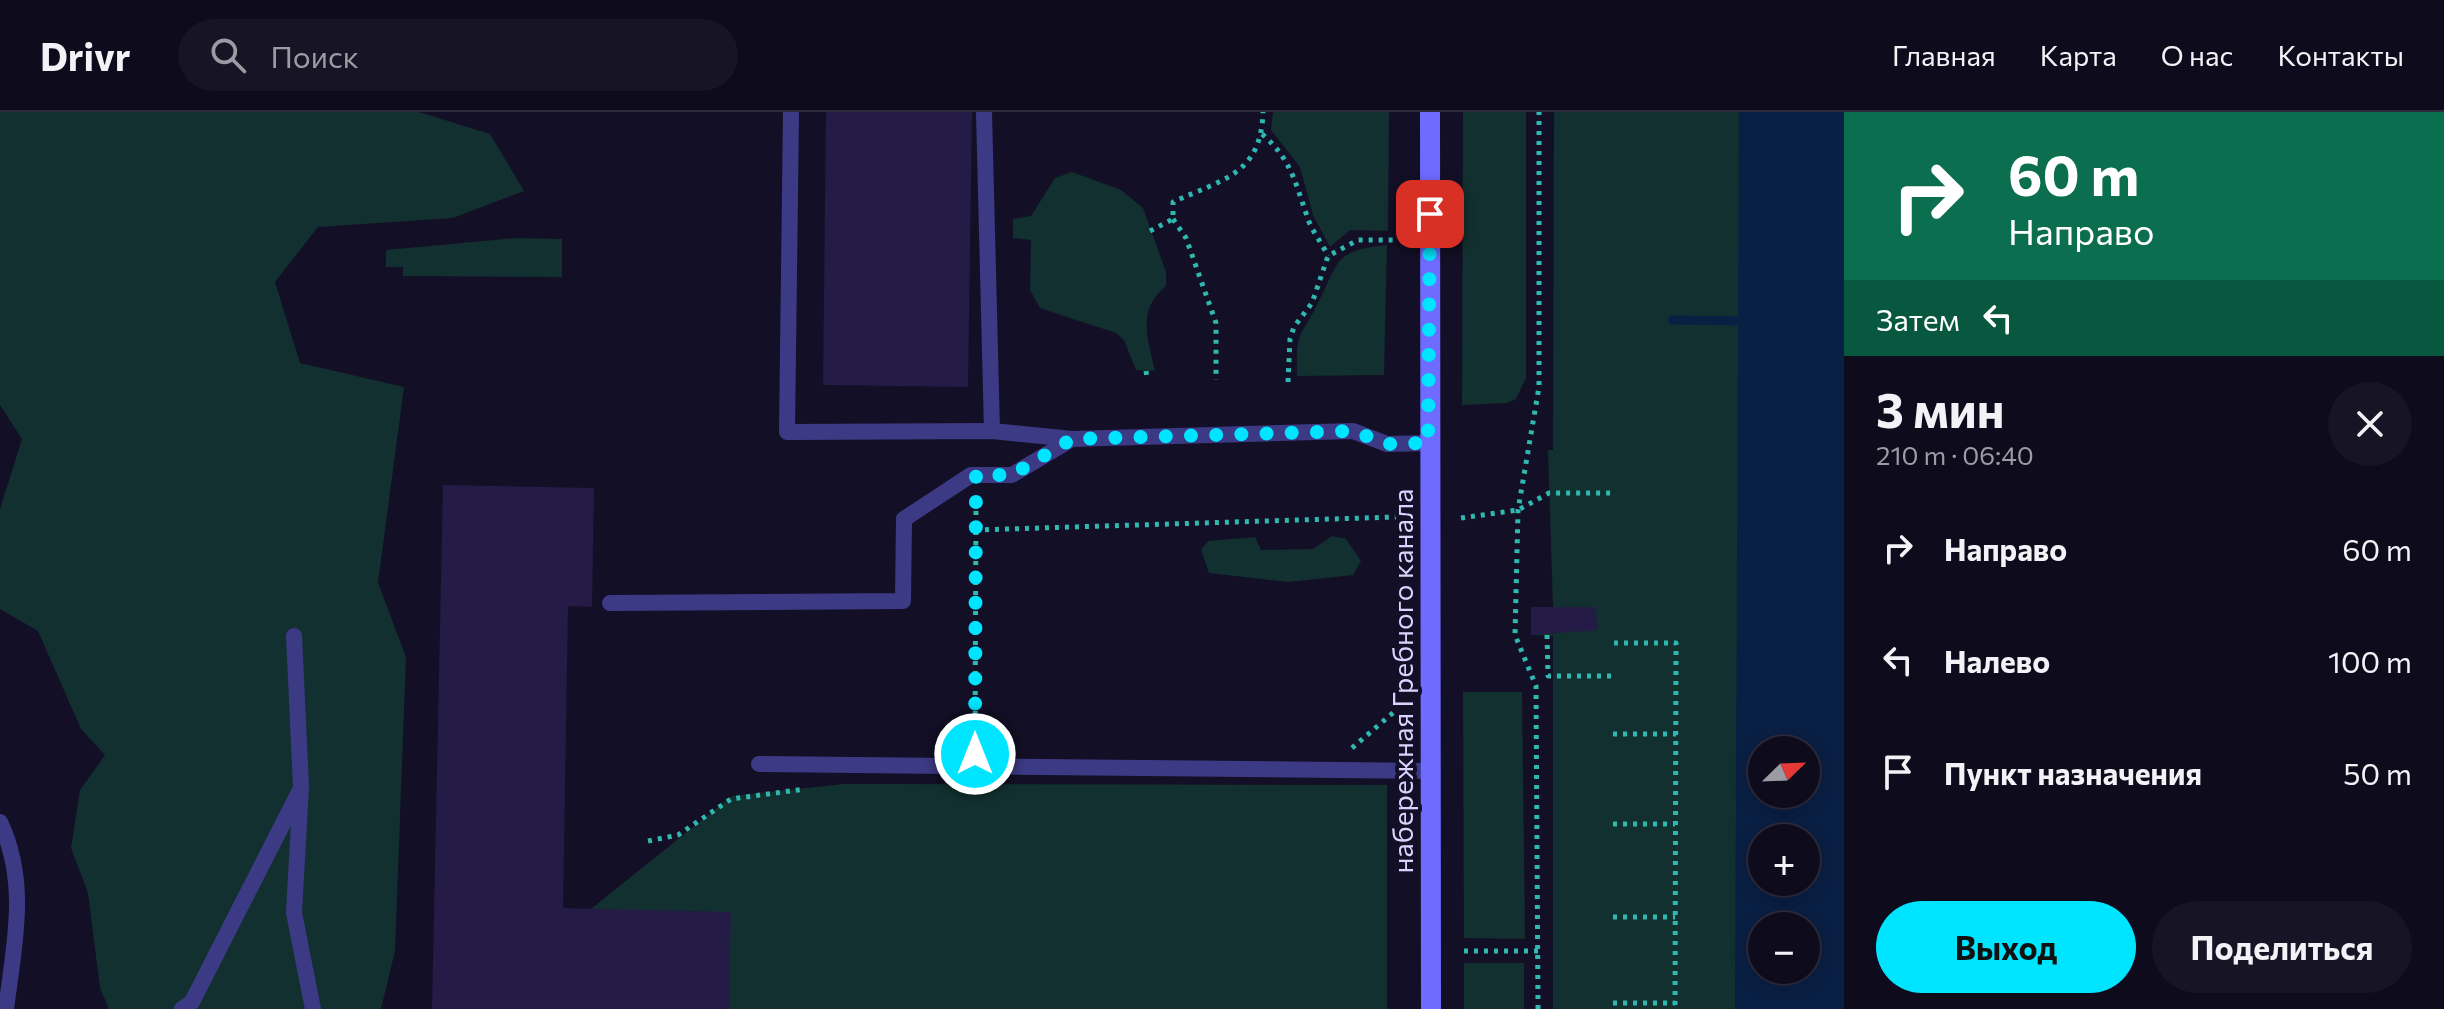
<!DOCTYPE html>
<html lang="ru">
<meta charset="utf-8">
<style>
body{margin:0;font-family:Commissioner,sans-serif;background:#171425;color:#f1f3f6;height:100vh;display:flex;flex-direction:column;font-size:30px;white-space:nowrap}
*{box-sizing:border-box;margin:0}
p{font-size:26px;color:#9b9ba3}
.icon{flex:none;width:44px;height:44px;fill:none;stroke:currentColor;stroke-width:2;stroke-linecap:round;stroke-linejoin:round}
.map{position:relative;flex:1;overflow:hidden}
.drawer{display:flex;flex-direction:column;background:#0e0b1c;width:600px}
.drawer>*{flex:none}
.hud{background:#0b6e4f;color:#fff;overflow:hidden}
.needle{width:52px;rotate:67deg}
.fabs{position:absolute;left:1748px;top:624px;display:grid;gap:16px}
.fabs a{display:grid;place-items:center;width:72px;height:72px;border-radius:50%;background:#0e0b1c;box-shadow:0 4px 20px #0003,0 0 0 2px #2e2b3b;font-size:40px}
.pin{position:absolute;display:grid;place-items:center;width:68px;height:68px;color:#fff;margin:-34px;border-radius:16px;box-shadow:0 4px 12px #0006}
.me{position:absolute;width:88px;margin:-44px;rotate:0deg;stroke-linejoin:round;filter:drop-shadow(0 0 6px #0008)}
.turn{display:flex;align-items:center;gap:28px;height:168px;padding:0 32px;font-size:36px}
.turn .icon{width:104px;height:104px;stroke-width:2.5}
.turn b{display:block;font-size:56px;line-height:68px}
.then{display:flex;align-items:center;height:76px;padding:0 32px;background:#0003;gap:16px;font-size:30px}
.round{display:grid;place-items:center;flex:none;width:84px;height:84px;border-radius:42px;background:#171425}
.head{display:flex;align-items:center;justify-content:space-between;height:136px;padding:0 32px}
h1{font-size:48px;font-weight:700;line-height:60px}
.action{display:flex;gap:16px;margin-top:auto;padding:16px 32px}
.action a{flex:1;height:92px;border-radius:48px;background:#00e5ff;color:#111;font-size:32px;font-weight:700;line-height:92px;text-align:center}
.action a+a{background:#171425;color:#f1f3f6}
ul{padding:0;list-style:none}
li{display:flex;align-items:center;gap:24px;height:112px;padding:0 32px}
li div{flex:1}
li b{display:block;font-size:30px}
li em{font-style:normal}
header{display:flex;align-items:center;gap:48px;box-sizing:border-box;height:112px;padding:0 40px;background:#0e0b1c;border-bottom:2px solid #2e2b3b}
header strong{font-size:38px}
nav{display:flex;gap:44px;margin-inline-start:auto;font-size:28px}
.search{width:560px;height:72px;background:#171425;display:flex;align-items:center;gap:20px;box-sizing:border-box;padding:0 28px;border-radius:44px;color:#9b9ba3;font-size:30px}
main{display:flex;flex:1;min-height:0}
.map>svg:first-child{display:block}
</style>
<header>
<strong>Drivr</strong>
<div class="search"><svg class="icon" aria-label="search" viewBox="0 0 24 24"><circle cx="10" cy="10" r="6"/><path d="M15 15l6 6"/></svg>Поиск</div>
<nav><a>Главная</a><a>Карта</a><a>О нас</a><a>Контакты</a></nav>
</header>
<main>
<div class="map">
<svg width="1844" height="897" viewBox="0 0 1844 897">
<rect width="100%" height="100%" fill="#130f26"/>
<g fill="#12302f" fill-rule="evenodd">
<polygon points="0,0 419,0 490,22 524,79 453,106 318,115 275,170 300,251 404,275 378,471 406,545 395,839 381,897 109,897 100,876 88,781 71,736 80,678 105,643 81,617 38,519 0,497 0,397 22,327 0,293"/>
<polygon points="1273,0 1389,0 1388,119 1350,118 1330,135 1313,103 1300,55 1271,18"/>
<polygon points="1463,0 1526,0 1526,266 1516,287 1507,291 1462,293"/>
<path d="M1554,0h290v897h-291v-373l-22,-1v-28h22l-5,-157h5zM1762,638h44v44h-44zM1762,726h44v44h-44zM1762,814h44v44h-44z"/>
<path d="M1072,60l49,18 22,18 23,64v14c-30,24 -18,53 -11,85l-19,-1 -12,-30 -8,-7 -76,-25 -10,-18 1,-50 -18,-2v-19l18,-3 24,-38z"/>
<polygon points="516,126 562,127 562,165 403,164 403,155 386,155 386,138"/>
<path d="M1387,133l-3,130 -87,1c-1,-44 1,-35 20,-71 23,-44 15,-54 70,-60z"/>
<polygon points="1332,424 1346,427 1361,449 1353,463 1288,470 1209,461 1201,438 1208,429 1255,425 1261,438 1313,437"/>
<polygon points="1463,580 1522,580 1525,827 1464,826"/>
<polygon points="844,672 1387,673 1387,897 466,897 732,684"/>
<rect x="1464" y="851" width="60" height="46"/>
</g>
<path fill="#0a1f44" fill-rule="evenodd" d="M1739,0h105v897h-109zM1762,638h44v44h-44zM1762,726h44v44h-44zM1762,814h44v44h-44z"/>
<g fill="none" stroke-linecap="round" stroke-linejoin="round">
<polyline stroke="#0a1f44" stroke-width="9" points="1673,208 1750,209"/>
</g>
<g fill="#241b47">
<polygon points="826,0 972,0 968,275 823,273"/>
<polygon points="443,373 594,376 592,495 568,494 563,796 731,800 729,897 432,897"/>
<polygon points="1531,495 1596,495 1597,518 1531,523"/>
</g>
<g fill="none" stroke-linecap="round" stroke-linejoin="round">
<g stroke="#2fb8b0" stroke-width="5" stroke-dasharray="4 6" stroke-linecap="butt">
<path d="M1262,22c29,25 33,48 45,82 4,14 15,27 21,40"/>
<polyline points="1173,107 1186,126 1216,211 1216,268"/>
<path d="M1150,119l23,-12v-17c50,-23 88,-27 90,-90"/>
<polyline points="1146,259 1147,266"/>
<polyline points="1288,270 1290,227 1294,215 1312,191 1328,144 1358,128 1393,128"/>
<polyline points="1461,406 1518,398 1549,381 1613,381"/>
<polyline points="975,418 1396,405"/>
<polyline points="1547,523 1548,564 1613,564"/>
<polyline points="1614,531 1676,531 1675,897"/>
<polyline points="1613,622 1676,622"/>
<polyline points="975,633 976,387"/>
<polyline points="1352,636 1394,600"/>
<polyline points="1613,712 1675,712"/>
<polyline points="648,729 678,723 731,687 805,677"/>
<polyline points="1613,805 1675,805"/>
<polyline points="1464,839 1539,839"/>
<polyline points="1613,891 1675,891"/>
<polyline points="1538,897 1536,574 1515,523 1518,398 1539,275 1539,0"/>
</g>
<g stroke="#3d3a85" stroke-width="16">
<polyline points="791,0 787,320 992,319 1072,327 1353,319 1387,332 1428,331"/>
<polyline points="984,0 992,319"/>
<polyline points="610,491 903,489 904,407 971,363 1012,363 1072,327"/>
<polyline points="294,524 301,675 294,801 313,897"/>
<polyline points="759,652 1432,659"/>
<path d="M0,710c29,61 14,123 6,187"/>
<polyline points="182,897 192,890 299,680"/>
</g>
<polyline stroke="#6f6bff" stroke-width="20" points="1430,0 1431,897"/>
</g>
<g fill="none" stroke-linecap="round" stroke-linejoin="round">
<polyline stroke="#00e5ff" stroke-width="14" stroke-dasharray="0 25.2" points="975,642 976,363 1012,363 1072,327 1353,319 1387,332 1428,331 1430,102"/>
</g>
<g text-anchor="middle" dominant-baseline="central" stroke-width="8" stroke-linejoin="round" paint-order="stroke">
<g font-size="28" fill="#d9d4ff" stroke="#130f26">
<text transform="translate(1402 569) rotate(-90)">набережная Гребного канала</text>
</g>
</g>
</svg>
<div class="fabs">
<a><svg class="needle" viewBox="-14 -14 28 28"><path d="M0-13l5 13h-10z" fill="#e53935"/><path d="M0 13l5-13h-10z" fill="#9b9ba3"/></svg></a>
<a>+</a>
<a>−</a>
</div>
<div class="pin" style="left:1430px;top:102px;background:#d93025"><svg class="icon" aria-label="arrive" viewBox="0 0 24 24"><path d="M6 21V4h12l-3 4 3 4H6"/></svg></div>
<svg class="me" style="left:975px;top:642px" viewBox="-20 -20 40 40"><circle r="17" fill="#00e5ff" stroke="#fff" stroke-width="3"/><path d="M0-11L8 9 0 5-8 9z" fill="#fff"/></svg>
</div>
<section class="drawer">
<div class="hud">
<div class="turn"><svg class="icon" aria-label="right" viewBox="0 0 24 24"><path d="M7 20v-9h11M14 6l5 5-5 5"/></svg><div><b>60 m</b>Направо</div></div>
<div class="then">Затем<svg class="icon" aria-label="left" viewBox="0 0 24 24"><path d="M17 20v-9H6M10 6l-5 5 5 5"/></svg></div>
</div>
<div class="head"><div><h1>3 мин</h1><p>210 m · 06:40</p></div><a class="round"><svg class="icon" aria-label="close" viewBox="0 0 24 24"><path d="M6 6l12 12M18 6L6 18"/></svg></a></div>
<ul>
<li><svg class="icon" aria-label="right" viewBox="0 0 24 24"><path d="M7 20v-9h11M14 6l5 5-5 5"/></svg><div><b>Направо</b></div><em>60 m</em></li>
<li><svg class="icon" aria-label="left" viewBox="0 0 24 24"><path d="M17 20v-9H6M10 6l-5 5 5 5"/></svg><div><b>Налево</b></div><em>100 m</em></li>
<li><svg class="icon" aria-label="arrive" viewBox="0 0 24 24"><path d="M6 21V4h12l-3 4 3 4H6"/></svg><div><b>Пункт назначения</b></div><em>50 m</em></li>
</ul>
<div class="action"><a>Выход</a><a>Поделиться</a></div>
</section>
</main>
